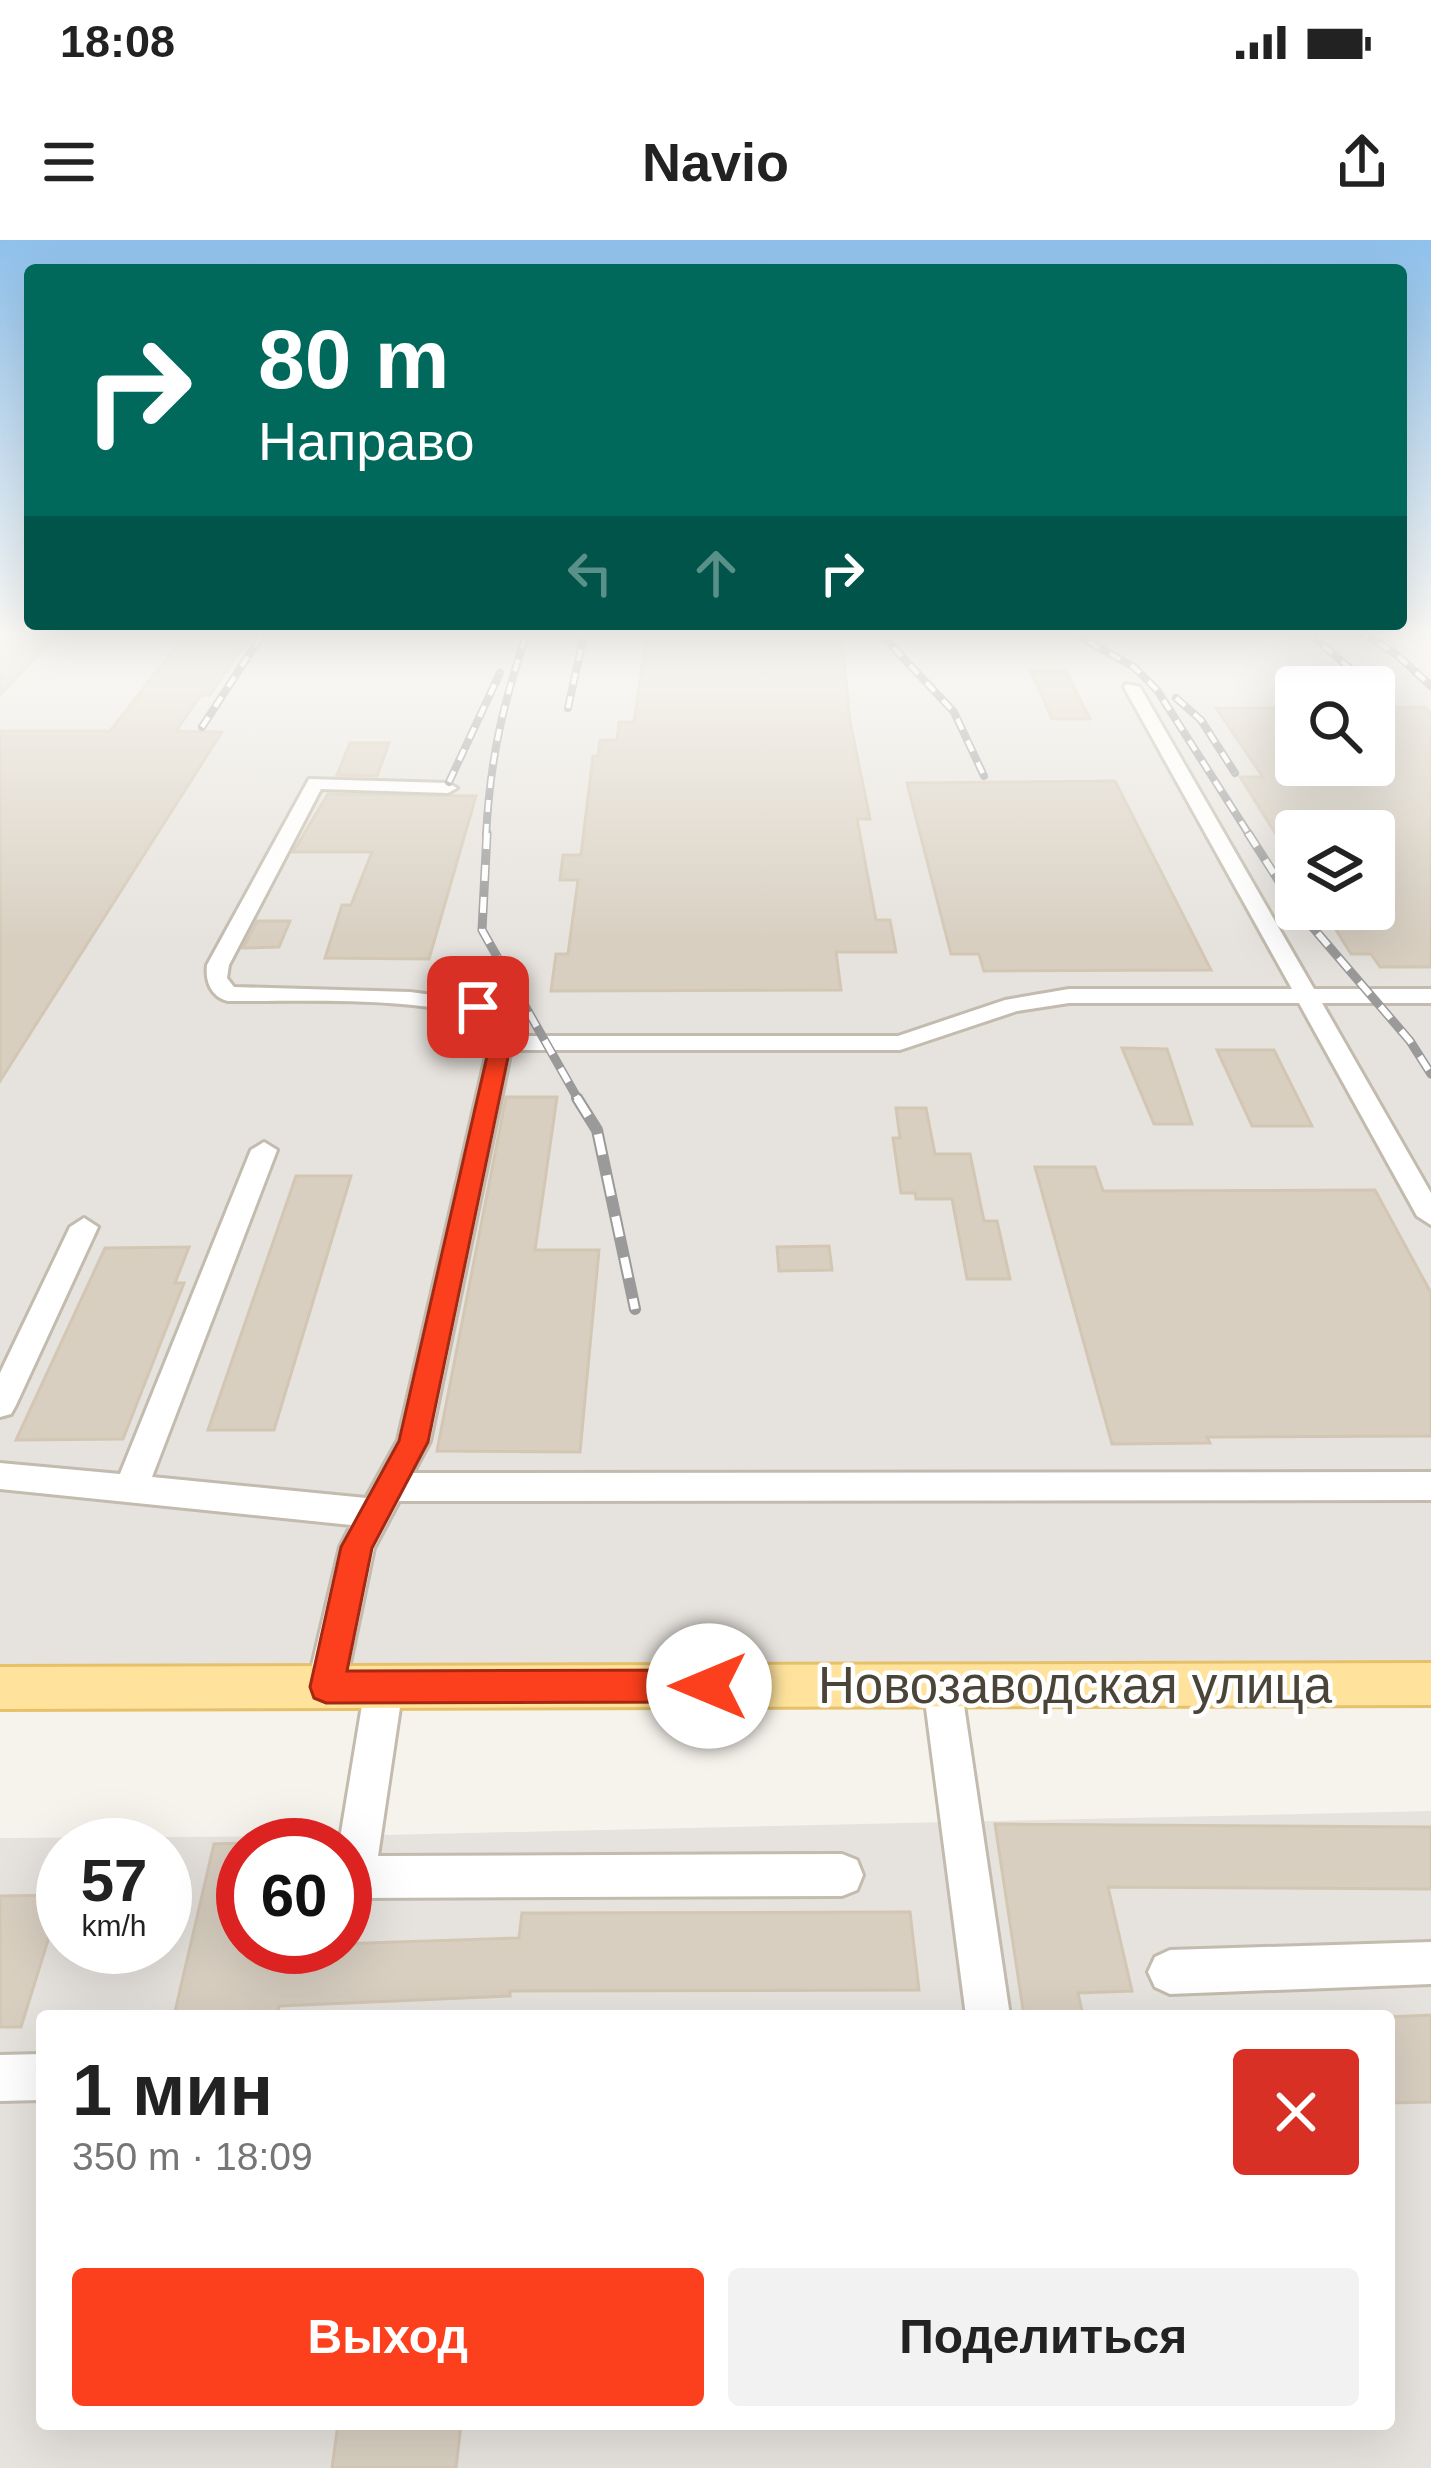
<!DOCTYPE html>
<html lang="ru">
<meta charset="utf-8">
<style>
body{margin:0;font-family:Helvetica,sans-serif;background:#f2f2f2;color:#222;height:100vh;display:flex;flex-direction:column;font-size:45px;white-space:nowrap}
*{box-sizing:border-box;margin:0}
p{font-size:39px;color:#767676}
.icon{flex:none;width:66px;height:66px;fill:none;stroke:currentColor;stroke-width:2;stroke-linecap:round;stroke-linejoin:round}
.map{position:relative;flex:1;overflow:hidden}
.details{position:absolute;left:36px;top:1770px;width:1359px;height:420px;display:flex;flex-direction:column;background:#fff;border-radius:12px;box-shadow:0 12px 48px #0002}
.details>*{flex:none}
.top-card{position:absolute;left:24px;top:24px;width:1383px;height:366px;border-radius:12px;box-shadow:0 12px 48px #0002;background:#00695c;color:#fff;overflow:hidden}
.controls{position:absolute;left:1275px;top:426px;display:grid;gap:24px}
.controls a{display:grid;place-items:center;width:120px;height:120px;border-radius:12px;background:#fff;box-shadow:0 12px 48px #0002;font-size:60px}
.speed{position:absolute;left:36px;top:1578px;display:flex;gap:24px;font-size:60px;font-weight:700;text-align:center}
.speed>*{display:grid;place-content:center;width:156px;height:156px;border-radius:50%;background:#fff;box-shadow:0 12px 48px #0002;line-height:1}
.speed small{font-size:30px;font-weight:400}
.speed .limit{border:18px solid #d22;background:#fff;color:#111}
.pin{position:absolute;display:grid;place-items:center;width:102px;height:102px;color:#fff;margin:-51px;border-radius:24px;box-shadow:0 6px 18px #0006}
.me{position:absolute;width:132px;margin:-66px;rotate:270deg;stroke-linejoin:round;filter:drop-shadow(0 0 9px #0008)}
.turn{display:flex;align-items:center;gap:42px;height:252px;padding:0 36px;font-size:54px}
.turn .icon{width:156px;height:156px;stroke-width:2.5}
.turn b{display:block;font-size:84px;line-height:102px}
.lanes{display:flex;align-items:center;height:114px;padding:0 36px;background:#0003;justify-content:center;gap:60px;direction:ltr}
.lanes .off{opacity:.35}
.round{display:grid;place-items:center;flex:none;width:126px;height:126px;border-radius:12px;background:#f2f2f2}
.overview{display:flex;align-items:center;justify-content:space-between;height:204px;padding:0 36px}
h1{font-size:72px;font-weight:600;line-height:90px}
.button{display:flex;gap:24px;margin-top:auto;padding:24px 36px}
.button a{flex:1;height:138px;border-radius:12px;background:#fc3f1d;color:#fff;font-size:48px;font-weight:600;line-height:138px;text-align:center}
.button a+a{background:#f2f2f2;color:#222}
.status{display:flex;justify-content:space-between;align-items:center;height:84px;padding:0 60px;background:#fff;direction:ltr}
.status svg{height:33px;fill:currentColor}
header{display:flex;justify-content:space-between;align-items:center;height:156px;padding:0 36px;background:#fff;font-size:54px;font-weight:600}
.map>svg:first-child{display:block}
</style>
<div class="status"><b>18:08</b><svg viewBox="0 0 49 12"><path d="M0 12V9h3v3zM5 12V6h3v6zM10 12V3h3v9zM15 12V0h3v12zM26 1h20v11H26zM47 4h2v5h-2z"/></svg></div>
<header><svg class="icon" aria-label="menu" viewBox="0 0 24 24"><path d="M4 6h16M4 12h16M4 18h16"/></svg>Navio<svg class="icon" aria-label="share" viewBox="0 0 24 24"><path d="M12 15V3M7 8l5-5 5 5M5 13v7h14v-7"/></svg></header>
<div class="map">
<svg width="1431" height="2228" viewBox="0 0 1431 2228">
<rect width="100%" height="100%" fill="#f6f3ec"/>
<g fill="#e6e2dd" fill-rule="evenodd">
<path d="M0,390h1431v1054l-1431,4zM1296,447h78v78h-78zM1296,591h78v78h-78z"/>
<path d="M1431,1571v657h-1431v-630l341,-2zM63,1605h102v102h-102zM243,1605h102v102h-102zM42,1776h1347v408h-1347z"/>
</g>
<g fill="#d8cfc1" stroke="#d3c7b4" stroke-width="3">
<polygon points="0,390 61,390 0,455"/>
<polygon points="189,390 254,390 210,455 201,455 176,491 222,492 0,841 0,491 110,491"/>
<polygon points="647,392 841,393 850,481 870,579 857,579 876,680 890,680 896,712 836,712 841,750 551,751 556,714 568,714 578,640 560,640 563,615 581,615 593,516 598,516 600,500 617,500 619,482 634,482"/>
<polygon points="1031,431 1066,431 1090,479 1052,479"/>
<polygon points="1425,467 1431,474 1431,727 1380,727 1371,714 1351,714 1323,669 1374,669 1374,591 1296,591 1296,626 1240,537 1263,537 1216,468 1296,468 1296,537 1374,537 1374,468"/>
<polygon points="350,503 389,503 377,536 337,535"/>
<polygon points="1115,541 1211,730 984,731 979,714 951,714 907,543"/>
<polygon points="328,554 476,556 429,719 325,718 342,665 351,665 372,612 293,612"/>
<polygon points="257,681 290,681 279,707 243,708"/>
<polygon points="1122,808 1167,809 1192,884 1154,884"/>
<polygon points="1217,810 1274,810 1312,886 1252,886"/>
<polygon points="506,857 557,857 535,1010 599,1010 580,1212 437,1211"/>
<polygon points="896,868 926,868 935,914 970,914 984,981 997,981 1010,1039 967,1039 952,959 916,959 915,953 901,953 893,898 900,898"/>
<polygon points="1035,927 1095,927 1103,951 1375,950 1431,1053 1431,1196 1207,1197 1210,1203 1112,1204"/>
<polygon points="296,936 351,936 274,1190 208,1190"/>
<polygon points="829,1006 832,1030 779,1031 777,1007"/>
<polygon points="189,1007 175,1043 184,1043 123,1199 16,1200 105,1008"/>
<polygon points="995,1584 1431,1587 1431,1649 1108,1647 1132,1751 1078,1753 1083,1776 1024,1776"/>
<polygon points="243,1603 243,1707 519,1698 522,1673 910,1672 919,1750 510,1751 510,1756 279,1766 277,1776 174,1776 214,1604"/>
<polygon points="62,1655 21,1787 0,1787 0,1656"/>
<polygon points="1431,1775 1431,1862 1389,1863 1389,1777"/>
<polygon points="338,2184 461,2184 456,2228 332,2228"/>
</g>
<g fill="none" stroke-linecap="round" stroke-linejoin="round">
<defs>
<g id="minor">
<path d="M1126,444l14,3 174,302h117v14h-109l109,190v32l-14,-9 -118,-213h-230l-52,8 -117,39h-389l-81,391 -17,32 1018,-1v28l-1032,1 -25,47 -29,139 -6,12 -13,5 -13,-5 -6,-12 33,-140 11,-22 -351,-36v-26l120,11 131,-324 13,-8 13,8 -125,327 214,21 32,-58 91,-397 -1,-18c-41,-31 -202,-23 -260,-24 -17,-4 -23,-20 -21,-36l102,-186 139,4 9,5 -9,5 -127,-4 -92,176 -2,13 7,9 176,5 76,10 21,16 5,18h386l107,-36 64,-11h223l-168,-302z"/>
<polygon points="84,978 98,987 16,1165 11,1174 0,1177 0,1133 70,987"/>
<polygon points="942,1428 955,1433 961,1445 1010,1776 966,1776 923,1445 929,1433"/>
<polygon points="384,1430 397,1435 403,1447 378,1616 842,1614 857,1620 863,1635 857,1650 842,1656 354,1658 345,1654 345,1605 339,1605 365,1447 371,1435"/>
<polygon points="1431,1702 1431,1744 1170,1754 1155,1747 1148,1732 1155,1717 1170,1710"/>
<polygon points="42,1814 42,1860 0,1861 0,1815"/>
</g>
<polygon id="major" points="1431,1423 1431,1465 0,1469 0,1427"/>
</defs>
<use href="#minor" stroke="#c2bbae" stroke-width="6"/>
<use href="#major" stroke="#e6c16a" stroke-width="6"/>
<use href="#minor" fill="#fff" fill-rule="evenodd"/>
<use href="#major" fill="#ffe39c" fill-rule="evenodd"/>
<defs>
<g id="rail-far2">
<polyline points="877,390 954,472 984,536"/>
<polyline points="1068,390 1134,427 1157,450 1250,596"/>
<polyline points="1305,390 1372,447"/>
<polyline points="1358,390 1396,414 1431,446"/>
<polyline points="1176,458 1201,480 1235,533"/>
<polyline points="568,468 585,390"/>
<polyline points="202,487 265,390"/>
<polyline points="449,542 500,433"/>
<path d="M486,596c4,-78 17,-133 42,-206"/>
</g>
<g id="rail-far1">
<polyline points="487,593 482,690 579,861"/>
<polyline points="1248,593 1296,668"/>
<polyline points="1297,669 1410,801 1431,834"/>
</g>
<polyline id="rail" points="577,858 597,890 635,1069"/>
</defs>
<use href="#rail-far2" stroke="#9a9a9a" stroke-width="8"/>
<use href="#rail-far1" stroke="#9a9a9a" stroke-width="9"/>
<use href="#rail" stroke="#9a9a9a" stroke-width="12"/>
<use href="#rail-far2" stroke="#fff" stroke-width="4.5" stroke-dasharray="12" stroke-linecap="butt"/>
<use href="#rail-far1" stroke="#fff" stroke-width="6" stroke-dasharray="16" stroke-linecap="butt"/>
<use href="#rail" stroke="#fff" stroke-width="8" stroke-dasharray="21" stroke-linecap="butt"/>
</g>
<linearGradient id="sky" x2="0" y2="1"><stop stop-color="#8fc1ec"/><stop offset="0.56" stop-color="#fbfaf6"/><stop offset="1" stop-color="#fbfaf6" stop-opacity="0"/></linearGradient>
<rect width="1431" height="702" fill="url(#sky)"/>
<polygon fill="#fc3f1d" stroke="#a42913" stroke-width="3" points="478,761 507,779 511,803 428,1202 372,1308 347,1431 709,1430 721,1435 726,1446 721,1457 709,1462 326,1463 314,1458 310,1447 341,1307 399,1201 490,803 489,785 468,767"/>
<g text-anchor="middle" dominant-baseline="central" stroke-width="9" stroke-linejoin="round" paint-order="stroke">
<g font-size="51" fill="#4b4439" stroke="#fff">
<text x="1075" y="1445">Новозаводская улица</text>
</g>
</g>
</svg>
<div class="controls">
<a><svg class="icon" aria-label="search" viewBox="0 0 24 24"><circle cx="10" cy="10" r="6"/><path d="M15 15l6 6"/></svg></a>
<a><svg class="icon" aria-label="layers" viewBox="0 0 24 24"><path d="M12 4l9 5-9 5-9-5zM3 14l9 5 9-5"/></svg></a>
</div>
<div class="speed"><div>57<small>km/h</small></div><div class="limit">60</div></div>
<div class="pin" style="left:478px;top:767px;background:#d93025"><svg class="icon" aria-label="arrive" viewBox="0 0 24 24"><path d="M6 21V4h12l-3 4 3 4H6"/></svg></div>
<svg class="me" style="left:709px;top:1446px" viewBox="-20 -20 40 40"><circle r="19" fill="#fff"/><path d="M0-13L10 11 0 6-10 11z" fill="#fc3f1d"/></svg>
<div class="top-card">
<div class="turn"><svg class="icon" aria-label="right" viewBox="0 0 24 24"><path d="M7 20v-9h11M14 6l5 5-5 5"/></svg><div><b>80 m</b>Направо</div></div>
<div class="lanes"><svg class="icon off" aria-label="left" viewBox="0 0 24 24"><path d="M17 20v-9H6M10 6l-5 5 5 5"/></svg><svg class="icon off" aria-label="ahead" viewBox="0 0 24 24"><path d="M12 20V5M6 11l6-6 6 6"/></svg><svg class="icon" aria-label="right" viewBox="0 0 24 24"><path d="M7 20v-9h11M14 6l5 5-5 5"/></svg></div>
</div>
<section class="details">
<div class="overview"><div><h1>1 мин</h1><p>350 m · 18:09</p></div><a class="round" style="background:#d93025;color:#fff"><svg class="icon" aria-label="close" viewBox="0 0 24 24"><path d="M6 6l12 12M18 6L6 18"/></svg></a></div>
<div class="button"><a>Выход</a><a>Поделиться</a></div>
</section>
</div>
